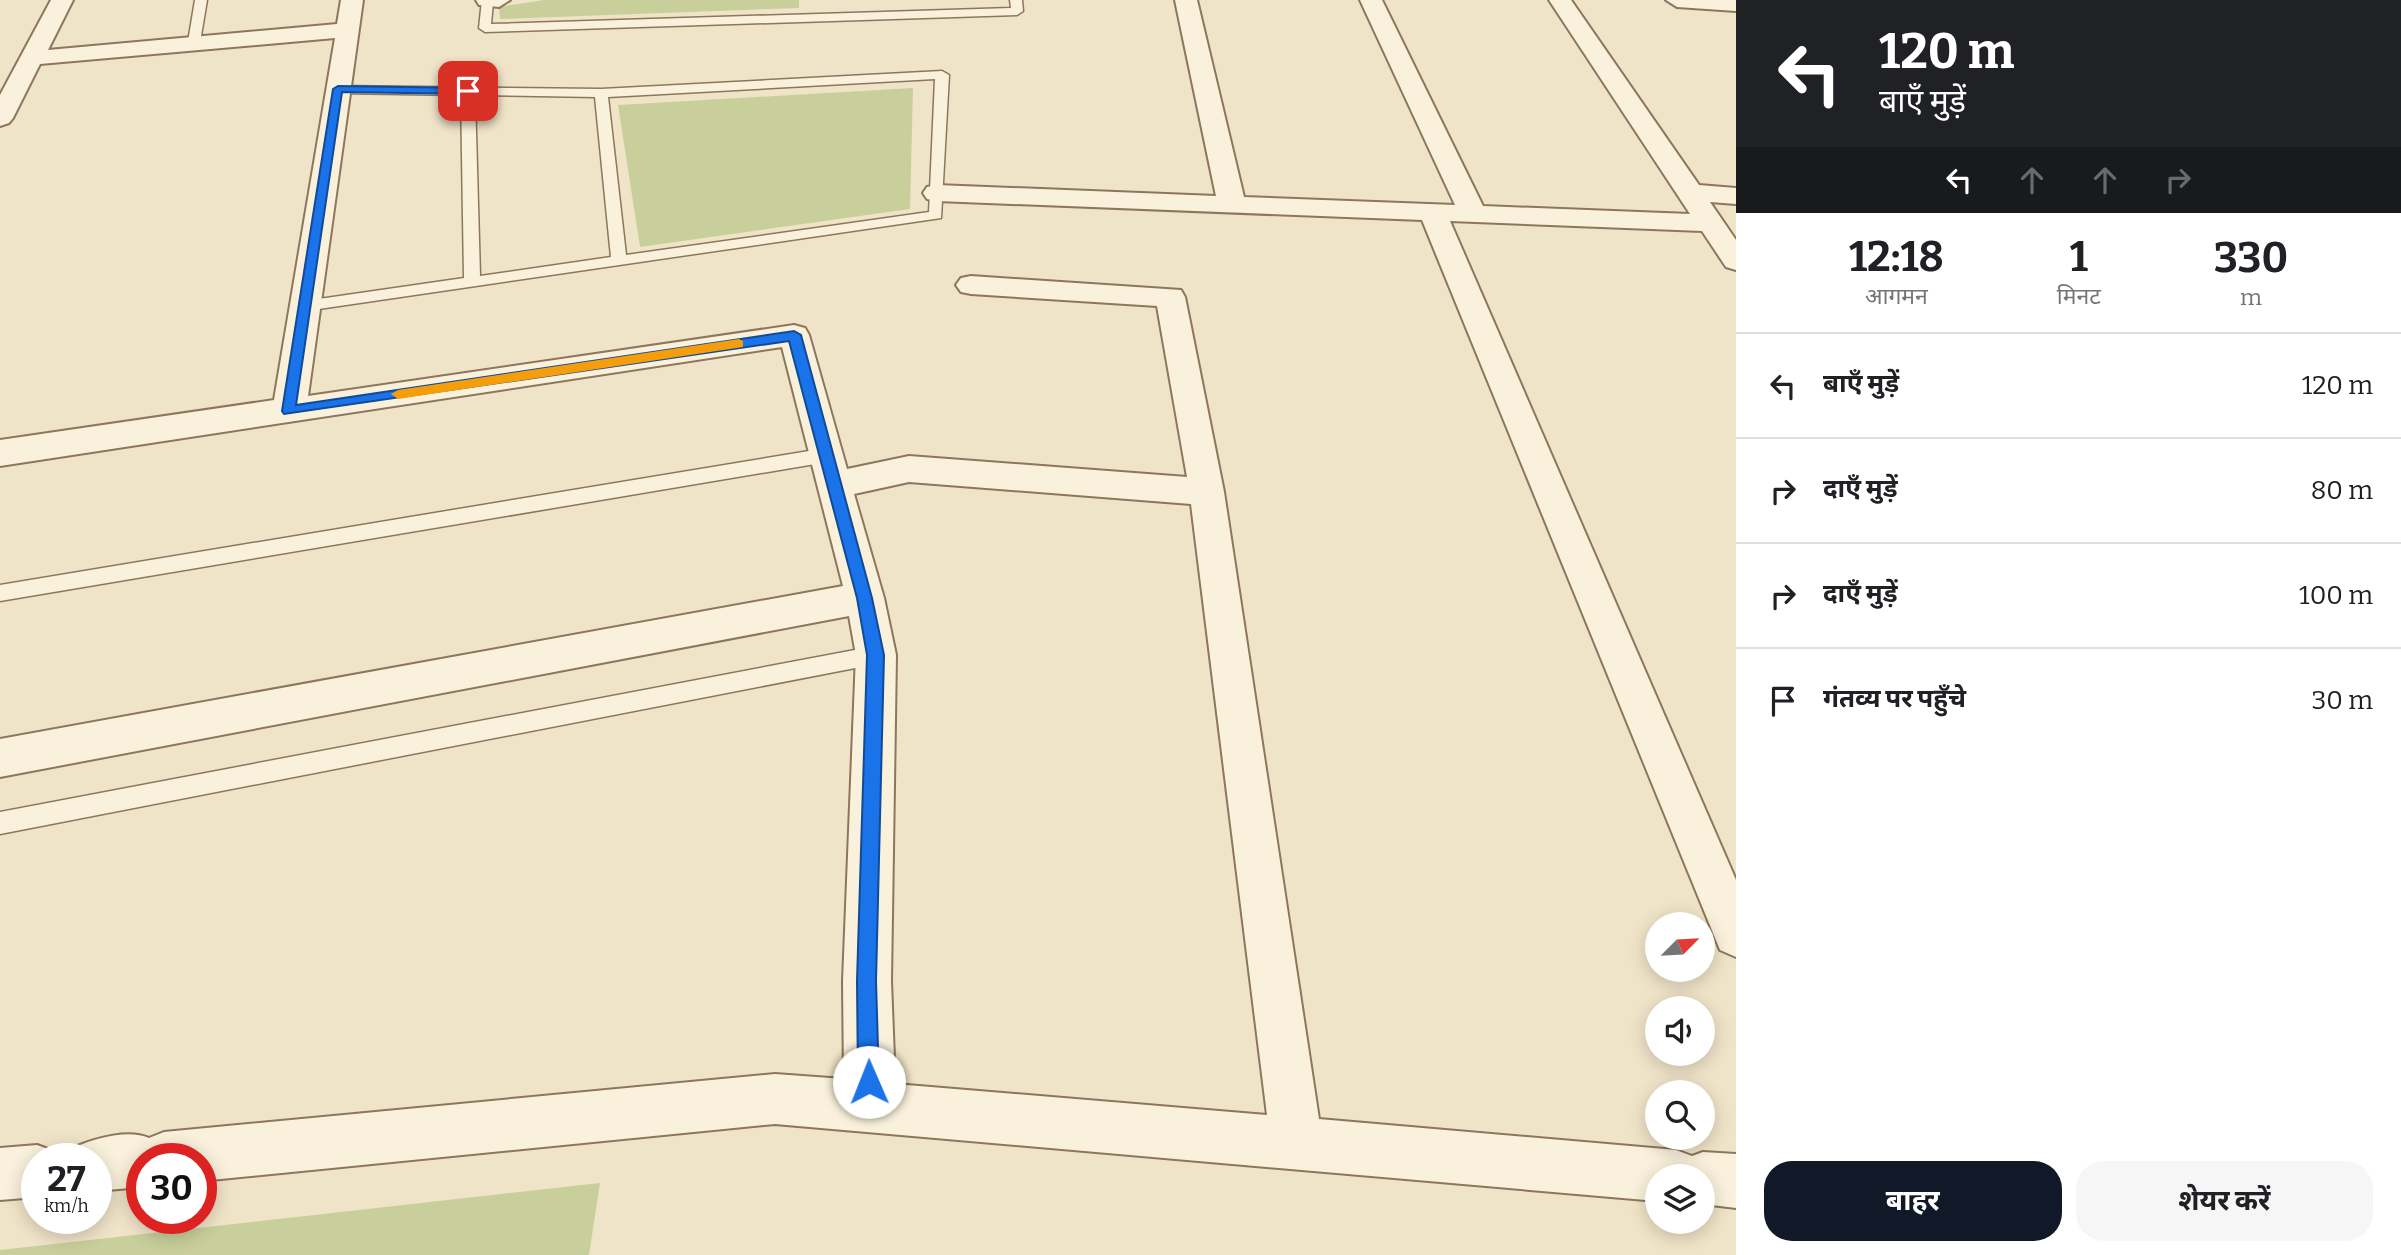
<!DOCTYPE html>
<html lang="hi">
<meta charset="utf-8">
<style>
body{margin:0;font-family:Bitter,"Noto Sans Devanagari",serif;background:#f6f6f6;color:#202124;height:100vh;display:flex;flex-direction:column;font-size:26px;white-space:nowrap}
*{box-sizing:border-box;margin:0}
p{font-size:23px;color:#757577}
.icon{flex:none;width:38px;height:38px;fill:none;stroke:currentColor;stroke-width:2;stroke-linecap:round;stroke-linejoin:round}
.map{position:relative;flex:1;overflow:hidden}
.panel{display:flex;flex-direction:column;background:#fff;width:665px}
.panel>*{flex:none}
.guide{background:#202124;color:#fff;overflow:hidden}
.needle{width:46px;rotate:66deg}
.controls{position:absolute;left:1645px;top:912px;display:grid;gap:14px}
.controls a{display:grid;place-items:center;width:70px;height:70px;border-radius:50%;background:#fff;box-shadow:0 4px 18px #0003;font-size:35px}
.speed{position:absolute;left:21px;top:1143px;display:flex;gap:14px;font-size:35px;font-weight:700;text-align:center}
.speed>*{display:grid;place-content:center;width:91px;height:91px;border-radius:50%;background:#fff;box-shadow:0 4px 18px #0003;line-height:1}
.speed small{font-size:18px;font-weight:400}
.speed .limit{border:10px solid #d22;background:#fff;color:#111}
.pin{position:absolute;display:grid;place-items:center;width:60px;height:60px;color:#fff;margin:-30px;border-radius:14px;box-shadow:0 4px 10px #0006}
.me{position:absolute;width:77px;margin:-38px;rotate:359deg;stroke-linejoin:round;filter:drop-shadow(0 0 5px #0008)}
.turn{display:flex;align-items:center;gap:24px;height:147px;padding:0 28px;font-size:32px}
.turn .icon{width:91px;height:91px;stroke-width:2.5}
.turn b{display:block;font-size:49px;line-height:60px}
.lanes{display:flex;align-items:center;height:66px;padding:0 28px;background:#0003;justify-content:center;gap:35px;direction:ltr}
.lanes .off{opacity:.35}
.eta{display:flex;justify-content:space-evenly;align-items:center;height:119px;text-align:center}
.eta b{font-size:42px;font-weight:700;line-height:49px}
.action{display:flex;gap:14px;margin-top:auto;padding:14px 28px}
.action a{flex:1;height:80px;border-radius:28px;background:#111827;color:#fff;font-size:28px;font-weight:700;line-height:80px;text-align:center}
.action a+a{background:#f6f6f6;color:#202124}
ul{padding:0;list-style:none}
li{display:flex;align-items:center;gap:21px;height:105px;padding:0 28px;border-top:2px solid #e0e0e0}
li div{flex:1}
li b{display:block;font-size:26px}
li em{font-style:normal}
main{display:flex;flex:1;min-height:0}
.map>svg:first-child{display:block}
</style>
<main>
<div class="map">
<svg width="1736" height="1255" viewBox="0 0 1736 1255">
<rect width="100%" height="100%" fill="#f0e4c8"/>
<g fill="#c9cf9b">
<polygon points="544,0 799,0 799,8 500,19 499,7"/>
<polygon points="913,88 910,209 640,247 618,105"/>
<polygon points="600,1183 589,1255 0,1255 0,1250"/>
</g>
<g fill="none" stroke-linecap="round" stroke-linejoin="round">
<defs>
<g id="service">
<polygon points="195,0 207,0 200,42 194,46 188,42"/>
<polygon points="482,0 493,2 491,24 1011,8 1010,0 1022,0 1023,11 1017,15 485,32 479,28"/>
<path d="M942,71l7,4 -8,143 -636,93 -8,-5 8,-5 159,-23 -3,-183 -123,-2 -5,-1v-6l268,3zM935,79l-6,133 -303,43 -18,-158zM475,95l120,2 16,160 -131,19z"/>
<polygon points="827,448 836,455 827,462 0,601 0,585"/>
<polygon points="876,646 884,649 887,655 884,661 876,664 0,834 0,812"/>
</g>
<g id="minor">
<path d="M51,0h22l-25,50 289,-26 4,-24h22l-55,396 486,-71 11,3 4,7 38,134 62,-13 278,21 -30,-171 -186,-12 -10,-2 -5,-7 5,-7 10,-2 210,14 4,7 39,195 95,627 357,31 16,6 11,-4 33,2v54l-33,-4v-28h-46v25l-882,-77 -574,57v-23h-59v29l-46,4v-33h-24l5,-12c20,-8 52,-17 72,-8l15,-6 611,-58 69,5 -1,-98 13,-326 -7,-39 -849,161v-38l843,-153 -61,-239 -782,119v-26l274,-40 61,-362 -295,26 -27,54 -4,5 -9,3v-31zM909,482l282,22 76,611 -372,-31 -4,-103 5,-326 -12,-57 -30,-104z"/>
<polygon points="476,0 510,0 499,7 479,5"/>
<polygon points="1175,0 1197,0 1244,197 1455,205 1360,0 1382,0 1483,206 1690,214 1549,0 1571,0 1699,185 1736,188 1736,204 1710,202 1736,240 1736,270 1726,267 1702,231 1450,221 1736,880 1736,957 1720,950 1422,220 937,201 927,199 923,193 927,187 937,185 1216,196"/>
<polygon points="1666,0 1736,0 1736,11 1677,7"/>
<polygon points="37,1145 56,1152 58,1158 37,1158 37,1197 0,1200 0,1148"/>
</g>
</defs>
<use href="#service" stroke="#8d765c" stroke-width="3"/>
<use href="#minor" stroke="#8d765c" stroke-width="4"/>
<use href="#service" fill="#faf1dc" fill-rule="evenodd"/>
<use href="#minor" fill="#faf1dc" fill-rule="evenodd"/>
</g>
<polygon fill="#1a73e8" stroke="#114b97" stroke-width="2" points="338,86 468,88 473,91 468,94 342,92 296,405 794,331 801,335 872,598 884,655 876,981 879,1082 876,1089 869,1092 862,1089 858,1082 857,981 867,655 857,598 789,341 284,414 282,411 333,89"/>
<polygon fill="#f59e0b" points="739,339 743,341 743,347 398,399 391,394 398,390"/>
</svg>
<div class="controls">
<a><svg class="needle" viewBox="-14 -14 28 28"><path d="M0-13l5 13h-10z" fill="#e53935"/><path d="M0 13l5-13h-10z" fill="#757577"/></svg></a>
<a><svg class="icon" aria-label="sound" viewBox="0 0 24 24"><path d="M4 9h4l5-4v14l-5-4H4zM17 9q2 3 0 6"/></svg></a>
<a><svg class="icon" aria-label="search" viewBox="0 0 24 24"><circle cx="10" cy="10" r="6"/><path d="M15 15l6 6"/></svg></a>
<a><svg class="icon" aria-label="layers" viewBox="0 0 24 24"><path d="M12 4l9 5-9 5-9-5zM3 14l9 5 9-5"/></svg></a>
</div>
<div class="speed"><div>27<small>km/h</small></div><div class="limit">30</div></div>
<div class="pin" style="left:468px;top:91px;background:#d93025"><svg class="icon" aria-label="arrive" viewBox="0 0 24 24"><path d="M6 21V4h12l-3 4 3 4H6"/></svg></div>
<svg class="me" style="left:869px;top:1082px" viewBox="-20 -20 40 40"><circle r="19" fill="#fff"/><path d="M0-13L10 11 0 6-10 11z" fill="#1a73e8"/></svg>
</div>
<section class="panel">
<div class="guide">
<div class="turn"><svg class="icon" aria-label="left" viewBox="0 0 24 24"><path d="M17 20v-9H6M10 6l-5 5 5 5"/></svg><div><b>120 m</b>बाएँ मुड़ें</div></div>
<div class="lanes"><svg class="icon" aria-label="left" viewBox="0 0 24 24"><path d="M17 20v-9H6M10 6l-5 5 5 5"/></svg><svg class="icon off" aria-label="ahead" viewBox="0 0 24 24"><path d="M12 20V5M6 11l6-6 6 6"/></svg><svg class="icon off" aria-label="ahead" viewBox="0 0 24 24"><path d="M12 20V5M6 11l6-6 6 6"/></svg><svg class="icon off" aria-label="right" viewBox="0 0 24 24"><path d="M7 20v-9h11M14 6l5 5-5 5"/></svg></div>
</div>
<div class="eta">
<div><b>12:18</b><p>आगमन</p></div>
<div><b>1</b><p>मिनट</p></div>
<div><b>330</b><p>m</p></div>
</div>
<ul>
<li><svg class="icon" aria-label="left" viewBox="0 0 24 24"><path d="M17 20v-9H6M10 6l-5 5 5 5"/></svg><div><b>बाएँ मुड़ें</b></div><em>120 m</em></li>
<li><svg class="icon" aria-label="right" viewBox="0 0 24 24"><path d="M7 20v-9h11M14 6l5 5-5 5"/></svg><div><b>दाएँ मुड़ें</b></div><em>80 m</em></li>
<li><svg class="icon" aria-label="right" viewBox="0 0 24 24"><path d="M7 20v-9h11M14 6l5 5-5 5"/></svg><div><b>दाएँ मुड़ें</b></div><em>100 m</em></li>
<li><svg class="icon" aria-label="arrive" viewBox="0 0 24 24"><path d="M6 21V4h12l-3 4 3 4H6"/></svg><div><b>गंतव्य पर पहुँचे</b></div><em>30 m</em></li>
</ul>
<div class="action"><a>बाहर</a><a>शेयर करें</a></div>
</section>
</main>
